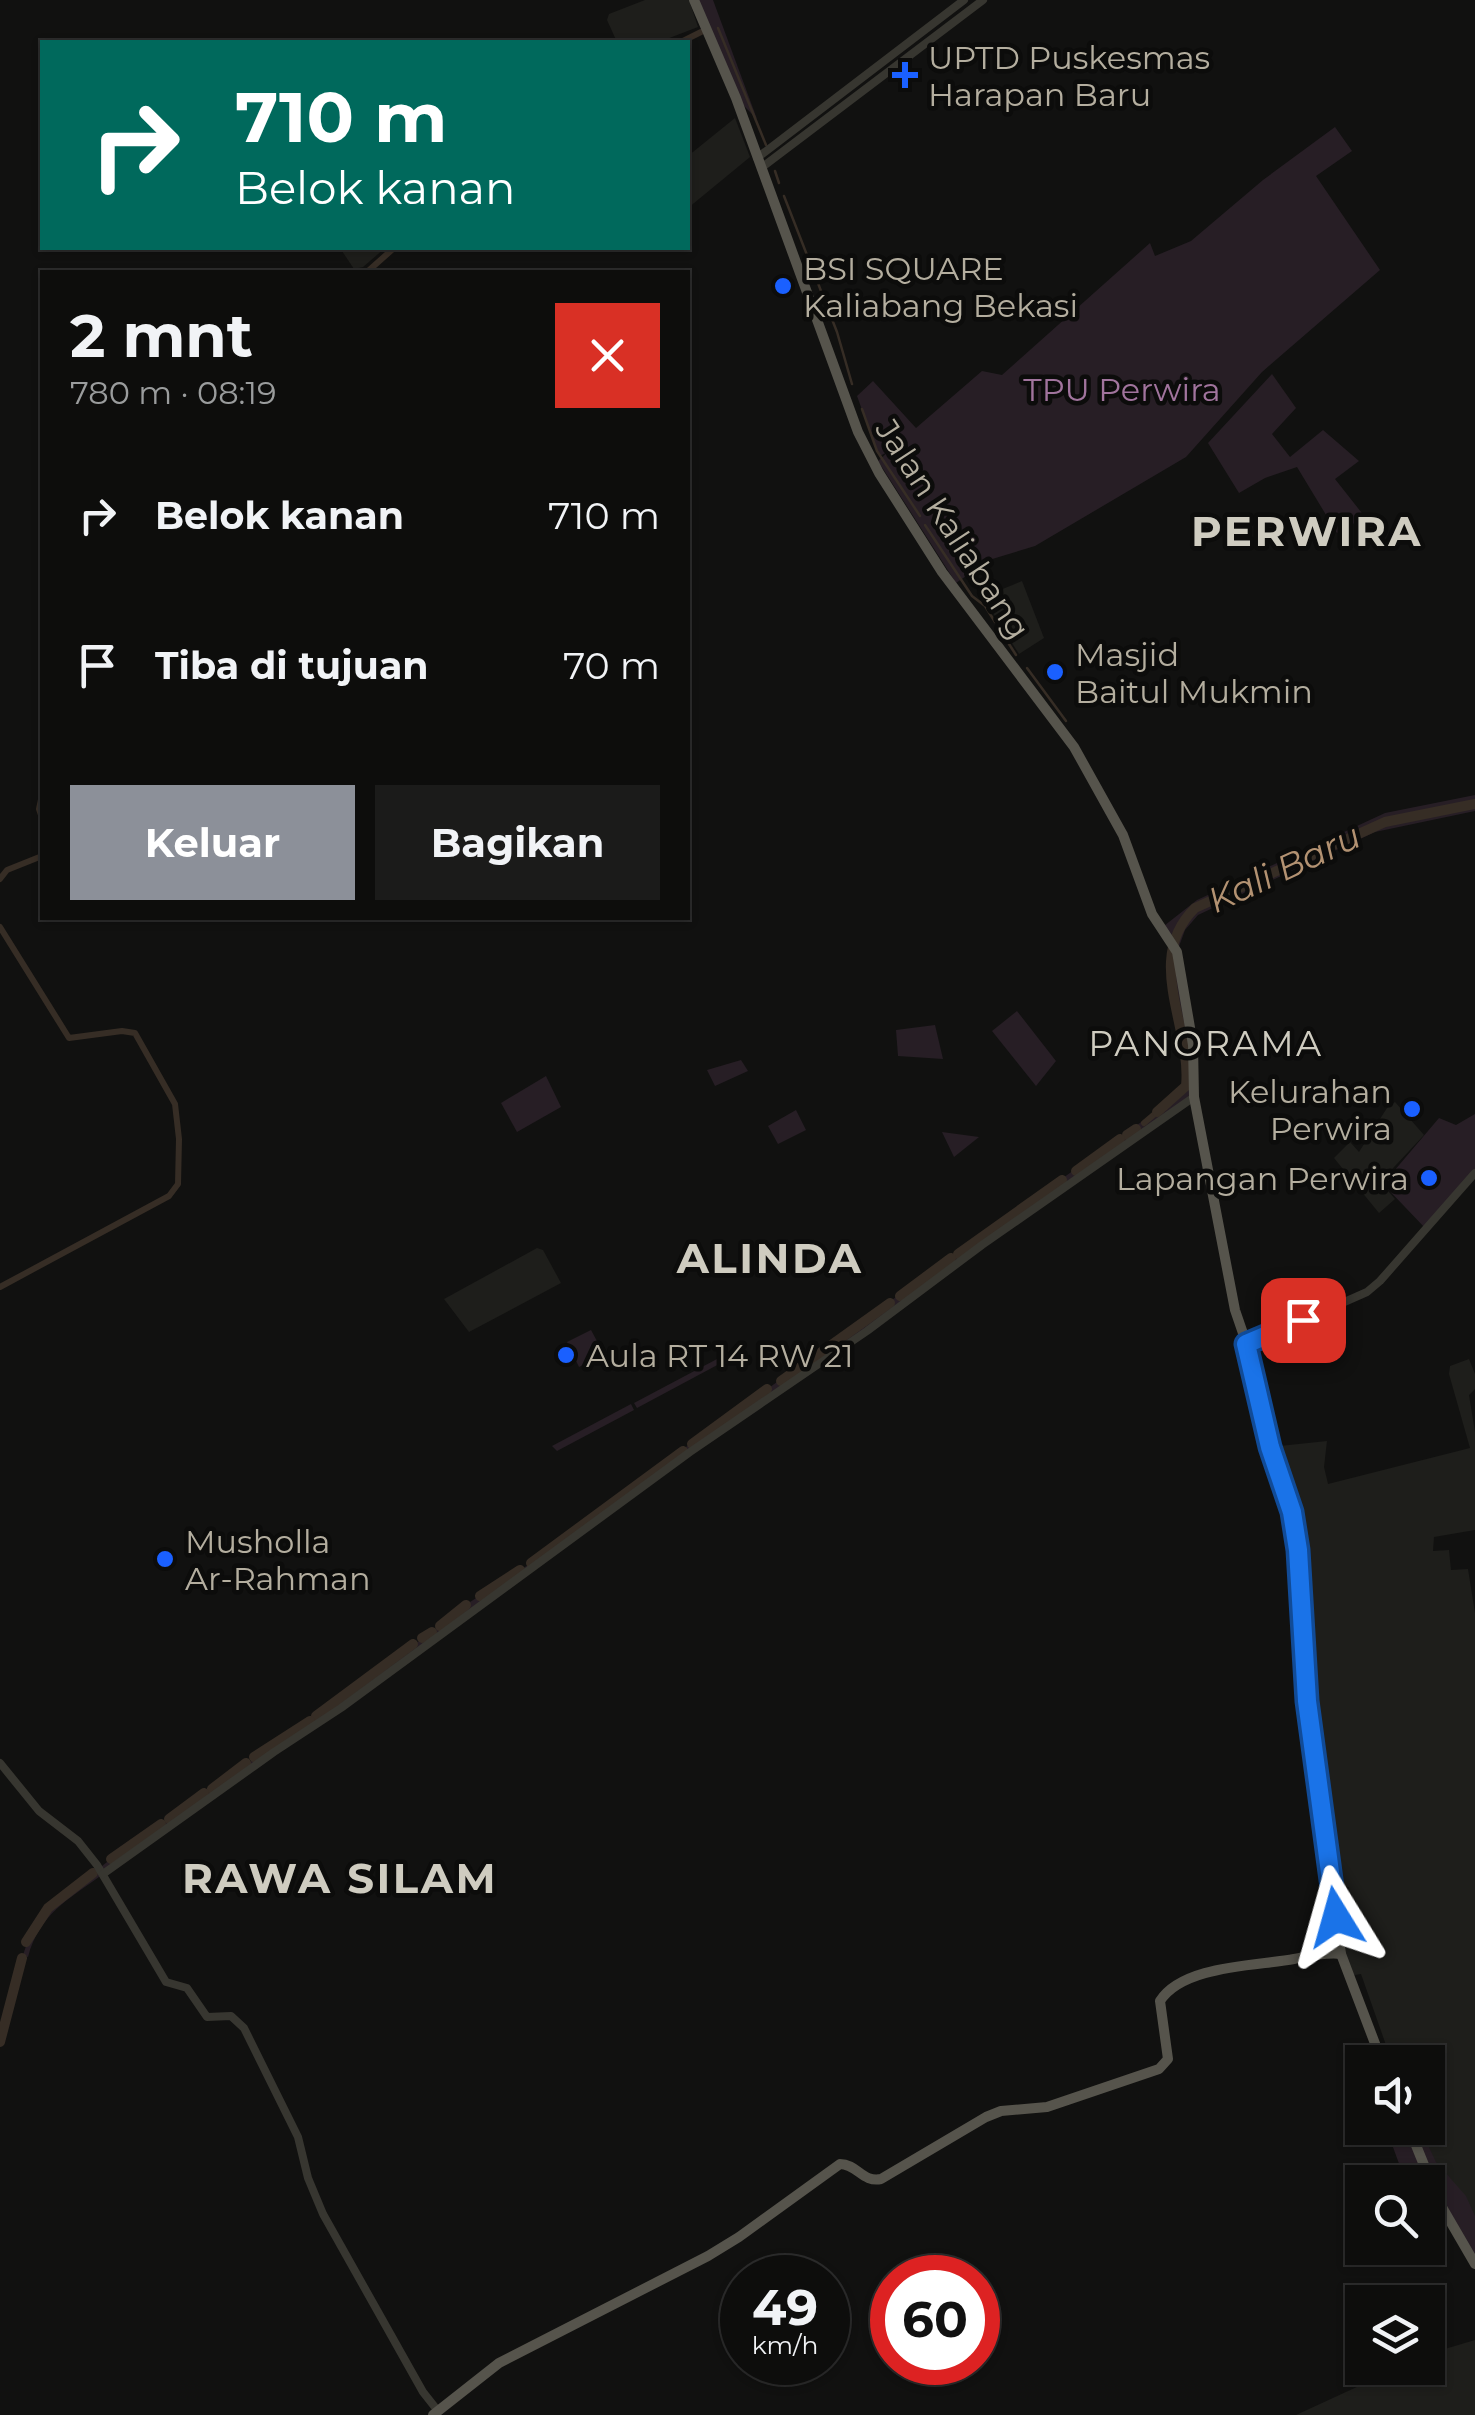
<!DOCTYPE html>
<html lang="id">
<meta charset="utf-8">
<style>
body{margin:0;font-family:Montserrat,sans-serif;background:#1b1b1a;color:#f1f3f6;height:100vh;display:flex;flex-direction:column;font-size:38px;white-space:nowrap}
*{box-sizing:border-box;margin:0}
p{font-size:32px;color:#9a9c9d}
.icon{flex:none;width:55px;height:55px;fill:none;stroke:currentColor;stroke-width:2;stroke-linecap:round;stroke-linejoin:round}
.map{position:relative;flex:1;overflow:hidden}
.details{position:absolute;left:40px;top:270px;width:650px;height:650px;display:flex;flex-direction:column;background:#0d0d0c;border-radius:0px;box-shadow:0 2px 8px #0004,0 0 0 2px #2d2d2d}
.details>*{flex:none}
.top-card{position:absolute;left:40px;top:40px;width:650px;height:210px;border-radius:0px;box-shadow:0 2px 8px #0004,0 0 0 2px #2d2d2d;background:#00695c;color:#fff;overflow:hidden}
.tools{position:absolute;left:1345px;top:2045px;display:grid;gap:20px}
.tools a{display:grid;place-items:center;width:100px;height:100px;border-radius:0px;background:#0d0d0c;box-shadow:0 2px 8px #0004,0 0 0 2px #2d2d2d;font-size:50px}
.speed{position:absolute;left:720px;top:2255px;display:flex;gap:20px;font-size:50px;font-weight:700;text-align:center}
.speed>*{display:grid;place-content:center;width:130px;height:130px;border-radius:50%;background:#0d0d0c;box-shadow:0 2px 8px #0004,0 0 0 2px #2d2d2d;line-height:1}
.speed small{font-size:25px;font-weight:400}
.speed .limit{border:15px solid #d22;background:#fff;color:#111}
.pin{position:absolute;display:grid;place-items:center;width:85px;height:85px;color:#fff;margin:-42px;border-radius:20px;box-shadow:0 5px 15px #0006}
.me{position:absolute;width:110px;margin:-55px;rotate:352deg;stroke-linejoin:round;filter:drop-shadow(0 0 8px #0008)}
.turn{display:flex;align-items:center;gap:35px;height:210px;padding:0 30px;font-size:45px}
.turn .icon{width:130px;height:130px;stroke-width:2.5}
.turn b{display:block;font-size:70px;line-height:85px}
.round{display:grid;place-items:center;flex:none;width:105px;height:105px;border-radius:0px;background:#1b1b1a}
.headline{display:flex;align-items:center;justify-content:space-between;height:170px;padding:0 30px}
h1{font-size:60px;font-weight:700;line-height:75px}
.cta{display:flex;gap:20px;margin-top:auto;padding:20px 30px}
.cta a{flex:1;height:115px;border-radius:0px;background:#8c9099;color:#fff;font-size:40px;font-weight:700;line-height:115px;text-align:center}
.cta a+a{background:#1b1b1a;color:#f1f3f6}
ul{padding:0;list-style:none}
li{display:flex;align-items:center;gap:30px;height:150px;padding:0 30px}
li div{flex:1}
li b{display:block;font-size:38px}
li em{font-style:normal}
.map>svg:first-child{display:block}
</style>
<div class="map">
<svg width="1475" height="2415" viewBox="0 0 1475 2415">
<rect width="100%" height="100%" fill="#111110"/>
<g fill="#1e1e1b">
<polygon points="645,0 689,0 698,27 659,42 617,42 607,20 609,14"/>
<polygon points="735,118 750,157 688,208 688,156"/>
<polygon points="344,248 385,248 363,267 354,269 342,251"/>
<polygon points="1022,581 1044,638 1019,654 983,597"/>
<polygon points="1395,1102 1424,1135 1380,1182 1395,1199 1379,1213 1334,1158 1350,1142 1359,1152 1387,1108"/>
<polygon points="537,1248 543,1250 561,1283 469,1332 444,1299"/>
<polygon points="1469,1359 1475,1374 1475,1389 1469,1395 1475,1432 1475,1530 1434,1537 1433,1551 1449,1550 1451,1570 1468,1569 1475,1613 1475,2250 1420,2128 1428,2128 1428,2062 1392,2062 1361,1974 1349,1976 1339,1935 1356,1933 1349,1887 1333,1891 1315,1768 1298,1550 1270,1447 1327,1441 1324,1467 1328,1484 1470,1448 1449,1374 1450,1366"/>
<polygon points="1475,2340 1475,2415 1296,2415 1398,2368 1428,2368 1428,2354"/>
</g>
<g fill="#271e25">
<polygon points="694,0 713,0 757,119 736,98"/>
<polygon points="1335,127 1352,151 1316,176 1380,270 1262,372 1186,457 1035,546 989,560 956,583 878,461 889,451 880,456 877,451 857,396 873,381 916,428 982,371 1002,375 1150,243 1155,256 1191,241 1263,180"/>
<polygon points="1272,374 1296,408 1272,434 1290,457 1323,430 1359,461 1335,479 1365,517 1337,533 1297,467 1265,478 1239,493 1208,443"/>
<path d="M1475,795v16l-100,21 -177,83 -13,15 -8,22 17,145 -1091,777c-35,26 -63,39 -75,83l-5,-2 9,-27 16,-20 63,-49 273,-191 86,-66 61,-39 99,-76 542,-387 13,-14 2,-10 -18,-114 3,-18 -12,-15 37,-29 188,-87z"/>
<polygon points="1017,1011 1056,1061 1036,1086 992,1031"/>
<polygon points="935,1025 943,1059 898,1056 896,1030"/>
<polygon points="741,1060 748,1071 715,1086 707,1070"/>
<polygon points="546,1076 561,1107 517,1132 501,1103"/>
<polygon points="796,1110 806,1130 778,1144 768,1126"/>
<polygon points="1475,1114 1475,1173 1426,1229 1383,1184 1439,1118 1456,1125"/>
<polygon points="942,1132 979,1137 954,1157"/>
<polygon points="591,1330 604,1354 579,1367 567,1342"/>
<polygon points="734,1350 736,1355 637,1408 634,1403"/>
<polygon points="631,1404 634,1410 557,1451 552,1446"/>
<polygon points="1386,2128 1420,2128 1436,2162 1466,2196 1475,2216 1475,2264 1430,2180 1405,2180"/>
</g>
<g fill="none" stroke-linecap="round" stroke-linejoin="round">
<g stroke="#362d25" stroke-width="2.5">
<polyline points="718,28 766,145"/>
<polyline points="775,171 779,183"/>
<polyline points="784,196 837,332 852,384"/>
<polyline points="862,409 877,451 920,516"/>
<polyline points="925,525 972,596 985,606 995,622"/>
<polyline points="1000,630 1016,655"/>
<polyline points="1027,668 1066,721"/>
</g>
<g stroke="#362d25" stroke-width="6">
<polyline points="681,42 701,32"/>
<polyline points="367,272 394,248"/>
<polyline points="42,795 39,809 42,818"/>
<polyline points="0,879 7,870 42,856"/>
<polyline points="0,927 69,1038 122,1031 135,1033 175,1104 179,1139 178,1184 169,1196 0,1287"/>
<polyline points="1144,1123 1157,1112"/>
</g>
<g stroke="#362d25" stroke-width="10">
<path d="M1157,1112l29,-26c6,-60 -43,-127 9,-178l190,-86 90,-18"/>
<polyline points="1127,1135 1136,1129"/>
<polyline points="1076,1171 1120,1139"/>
<polyline points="958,1254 1062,1180"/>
<polyline points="900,1296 951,1258"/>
<polyline points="781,1381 890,1303"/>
<polyline points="692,1444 767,1389"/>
<polyline points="531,1563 683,1451"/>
<polyline points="480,1596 520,1570"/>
<polyline points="440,1626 466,1605"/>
<polyline points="422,1638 432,1632"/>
<polyline points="316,1716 413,1644"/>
<polyline points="254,1757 310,1721"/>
<polyline points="212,1789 246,1763"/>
<polyline points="169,1819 204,1793"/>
<polyline points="111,1859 161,1824"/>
<polyline points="26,1942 48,1908 93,1873"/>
<polyline points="0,2042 22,1958"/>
</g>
<g stroke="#373630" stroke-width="8">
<polyline points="757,158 964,0"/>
<polyline points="761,168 983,0"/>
<polyline points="1247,1345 1367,1292 1380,1281 1475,1173"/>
<polyline points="0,1763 39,1811 78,1841 97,1865 166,1982 187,1988 207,2017 231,2016 244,2028 298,2137 308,2178 323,2214 423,2392 438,2411"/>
<polyline points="103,1874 274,1752 341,1708 690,1452 867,1331 982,1245 1194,1097"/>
</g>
<g stroke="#56544c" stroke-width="10">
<polyline points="694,0 736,98 858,432 879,473 942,572 1074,747 1123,835 1152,914 1177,952 1193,1045 1194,1097 1235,1310 1247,1345 1270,1447 1294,1524 1307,1701 1341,1954 1382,2062"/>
<polyline points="1409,2128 1439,2202 1475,2264"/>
<path d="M433,2415l66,-52 209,-107 31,-19 101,-73c17,0 23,19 41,15l105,-62 15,-6 46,-4 112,-38 9,-10 -8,-58c23,-36 97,-35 134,-42 15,-3 32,-7 47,-5"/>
</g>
</g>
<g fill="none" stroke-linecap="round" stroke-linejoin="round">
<defs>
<polyline id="route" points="1303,1320 1246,1344 1270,1447 1292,1512 1298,1550 1307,1701 1336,1917"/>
</defs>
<use href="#route" stroke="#114b97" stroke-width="25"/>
<use href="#route" stroke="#1a73e8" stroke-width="18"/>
</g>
<g fill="#1a60ff" stroke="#0c0c0b" stroke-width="4">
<path d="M900 60h10v10h10v10h-10v10h-10v-10h-10v-10h10z"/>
<circle cx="783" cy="286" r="10"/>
<circle cx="1055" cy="672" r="10"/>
<circle cx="1412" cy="1109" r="10"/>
<circle cx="1429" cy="1178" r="10"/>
<circle cx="566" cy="1355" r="10"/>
<circle cx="165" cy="1559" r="10"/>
</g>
<g text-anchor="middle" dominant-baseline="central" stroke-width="9" stroke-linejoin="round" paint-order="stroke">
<g font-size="32" fill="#b4ae9f" stroke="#0c0c0b" text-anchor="start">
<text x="928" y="57">UPTD Puskesmas<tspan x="928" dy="37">Harapan Baru</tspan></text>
<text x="803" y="268">BSI SQUARE<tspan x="803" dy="37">Kaliabang Bekasi</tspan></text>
<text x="1075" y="654">Masjid<tspan x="1075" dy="37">Baitul Mukmin</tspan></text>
<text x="1392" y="1091" text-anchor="end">Kelurahan<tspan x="1392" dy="37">Perwira</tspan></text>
<text x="1409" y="1178" text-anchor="end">Lapangan Perwira</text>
<text x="586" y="1355">Aula RT 14 RW 21</text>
<text x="185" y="1541">Musholla<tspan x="185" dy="37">Ar-Rahman</tspan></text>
</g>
<g font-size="32" fill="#a1749d" stroke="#0c0c0b">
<text x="1122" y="389">TPU Perwira</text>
</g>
<g font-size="32" fill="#b4ae9f" stroke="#0c0c0b">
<text transform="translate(953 529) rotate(57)">Jalan Kaliabang</text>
</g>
<g font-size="35" font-style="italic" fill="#b39272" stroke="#0c0c0b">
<text transform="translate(1284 868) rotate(-25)">Kali Baru</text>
</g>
<g font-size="35" letter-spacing="2.5" fill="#cfccc0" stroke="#0c0c0b">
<text x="1206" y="1043">PANORAMA</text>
</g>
<g font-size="42" font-weight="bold" letter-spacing="2.5" fill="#cfccc0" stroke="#0c0c0b">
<text x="1307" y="531">PERWIRA</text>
<text x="770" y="1258">ALINDA</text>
<text x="340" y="1878">RAWA SILAM</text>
</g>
</g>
</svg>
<div class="tools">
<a><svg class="icon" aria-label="sound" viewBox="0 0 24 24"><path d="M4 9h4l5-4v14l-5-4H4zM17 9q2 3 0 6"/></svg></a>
<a><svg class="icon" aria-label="search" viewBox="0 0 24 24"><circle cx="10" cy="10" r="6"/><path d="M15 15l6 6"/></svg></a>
<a><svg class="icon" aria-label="layers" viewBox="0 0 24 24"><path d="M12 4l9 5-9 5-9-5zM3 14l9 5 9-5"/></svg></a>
</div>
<div class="speed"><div>49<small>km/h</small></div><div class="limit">60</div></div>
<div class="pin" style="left:1303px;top:1320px;background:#d93025"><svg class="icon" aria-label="arrive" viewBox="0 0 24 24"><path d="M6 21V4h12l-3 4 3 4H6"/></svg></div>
<svg class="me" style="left:1336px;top:1917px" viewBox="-20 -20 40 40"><path d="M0-17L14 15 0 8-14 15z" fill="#1a73e8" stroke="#fff" stroke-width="4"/></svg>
<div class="top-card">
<div class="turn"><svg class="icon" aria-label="right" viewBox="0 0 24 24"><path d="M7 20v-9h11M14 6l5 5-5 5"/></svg><div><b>710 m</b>Belok kanan</div></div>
</div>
<section class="details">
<div class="headline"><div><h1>2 mnt</h1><p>780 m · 08:19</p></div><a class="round" style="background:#d93025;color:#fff"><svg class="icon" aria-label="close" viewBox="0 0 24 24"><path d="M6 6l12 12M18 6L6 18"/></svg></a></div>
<ul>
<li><svg class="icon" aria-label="right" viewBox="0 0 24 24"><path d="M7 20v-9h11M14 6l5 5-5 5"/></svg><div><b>Belok kanan</b></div><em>710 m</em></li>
<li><svg class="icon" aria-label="arrive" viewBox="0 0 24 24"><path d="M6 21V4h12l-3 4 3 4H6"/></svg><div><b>Tiba di tujuan</b></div><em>70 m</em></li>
</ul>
<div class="cta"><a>Keluar</a><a>Bagikan</a></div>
</section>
</div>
